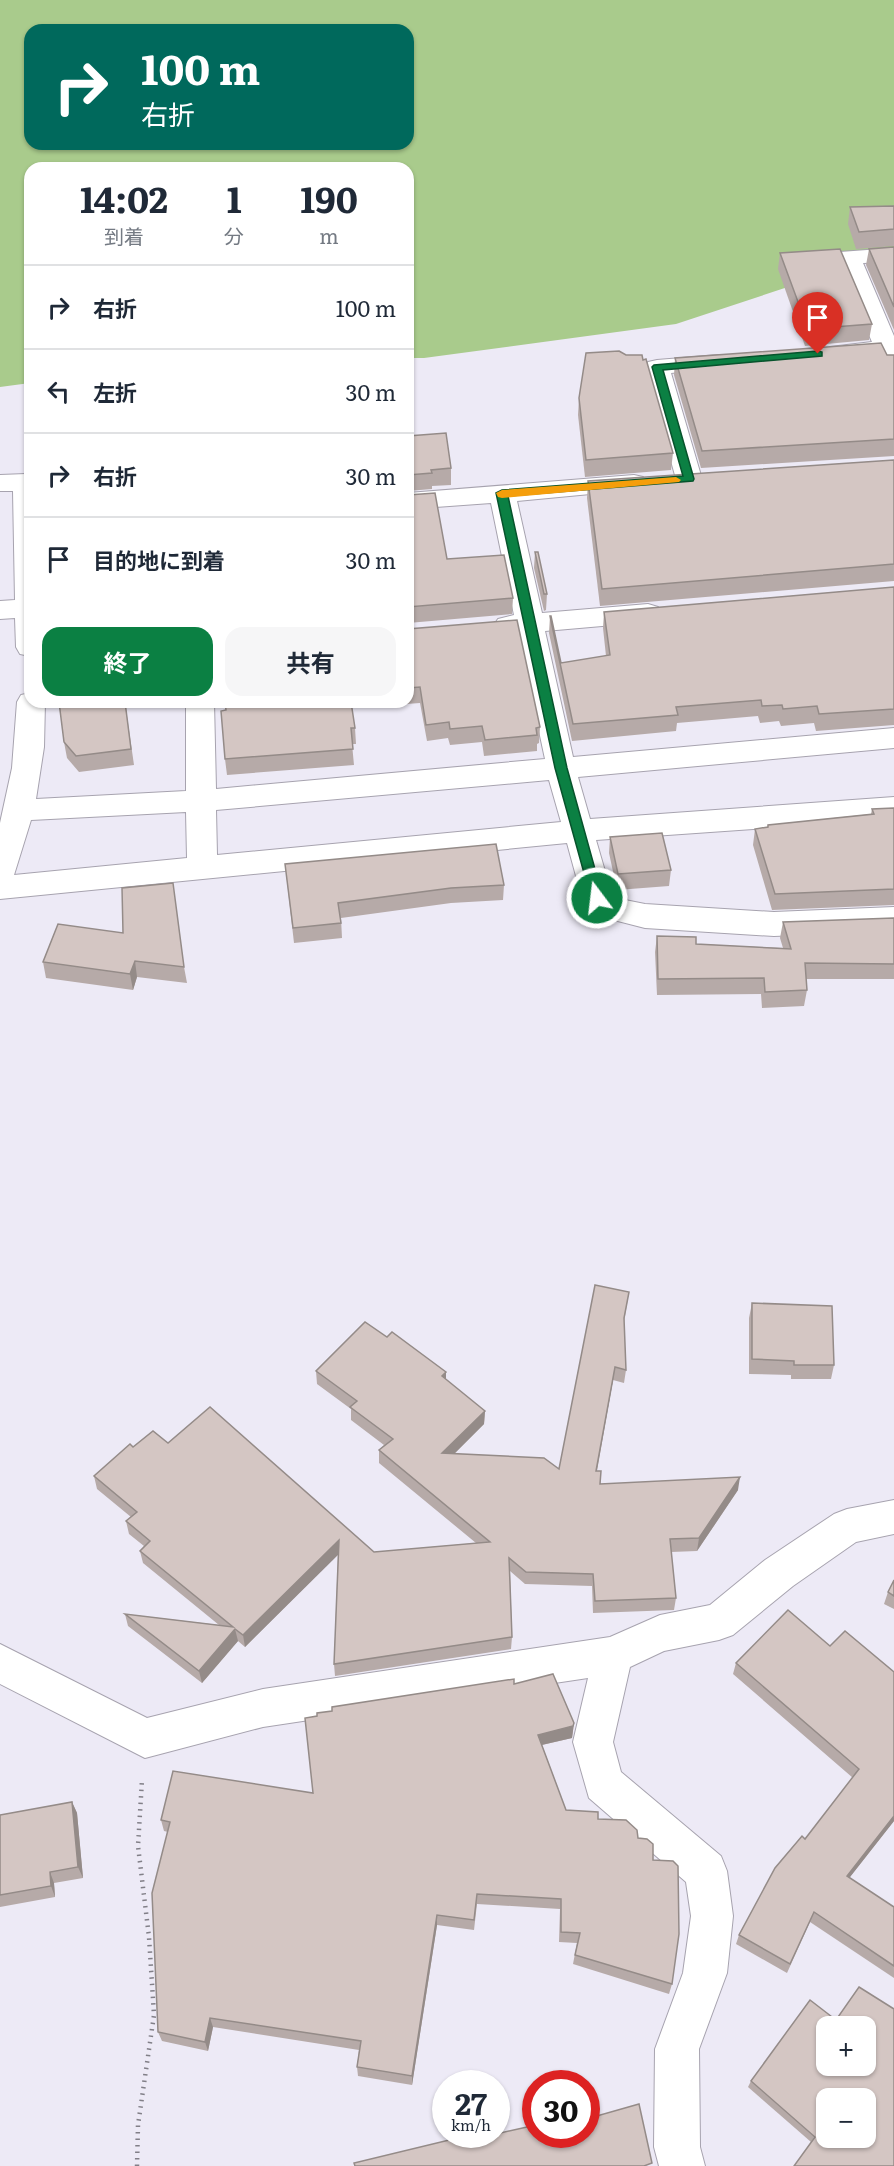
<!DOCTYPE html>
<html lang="ja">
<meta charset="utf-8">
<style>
body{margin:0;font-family:Literata,"Noto Sans JP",serif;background:#f6f6f7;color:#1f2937;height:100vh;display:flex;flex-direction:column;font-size:22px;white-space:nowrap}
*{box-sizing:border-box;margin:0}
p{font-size:20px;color:#747a83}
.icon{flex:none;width:33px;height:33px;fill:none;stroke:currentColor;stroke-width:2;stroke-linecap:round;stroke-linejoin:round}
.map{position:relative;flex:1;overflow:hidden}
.drawer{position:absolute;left:24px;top:162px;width:390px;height:546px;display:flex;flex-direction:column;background:#fff;border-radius:18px;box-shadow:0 2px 4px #0004}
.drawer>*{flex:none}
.guide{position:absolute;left:24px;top:24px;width:390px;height:126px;border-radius:18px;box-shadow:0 2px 4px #0004;background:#00695c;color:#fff;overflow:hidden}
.controls{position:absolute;left:816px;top:2016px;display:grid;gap:12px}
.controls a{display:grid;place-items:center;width:60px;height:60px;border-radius:12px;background:#fff;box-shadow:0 2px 4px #0004;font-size:30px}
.speed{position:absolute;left:432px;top:2070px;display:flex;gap:12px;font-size:30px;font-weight:700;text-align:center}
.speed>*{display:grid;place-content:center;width:78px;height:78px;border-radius:50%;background:#fff;box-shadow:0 2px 4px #0004;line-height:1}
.speed small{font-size:15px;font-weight:400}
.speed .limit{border:9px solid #d22;background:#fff;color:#111}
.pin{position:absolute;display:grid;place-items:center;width:51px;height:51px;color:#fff;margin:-62px -26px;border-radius:50% 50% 50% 0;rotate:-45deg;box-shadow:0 0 6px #0007}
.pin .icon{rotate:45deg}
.me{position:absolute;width:66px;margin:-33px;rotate:345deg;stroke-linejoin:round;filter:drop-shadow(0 0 4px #0008)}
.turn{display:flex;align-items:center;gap:21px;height:126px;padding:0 18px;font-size:27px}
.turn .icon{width:78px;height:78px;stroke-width:2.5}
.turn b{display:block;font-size:42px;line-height:51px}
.eta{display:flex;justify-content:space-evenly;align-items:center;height:102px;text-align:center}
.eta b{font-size:36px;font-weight:700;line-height:42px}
.cta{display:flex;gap:12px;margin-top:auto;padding:12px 18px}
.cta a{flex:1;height:69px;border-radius:18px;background:#0b8043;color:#fff;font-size:24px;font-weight:700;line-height:69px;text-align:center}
.cta a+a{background:#f6f6f7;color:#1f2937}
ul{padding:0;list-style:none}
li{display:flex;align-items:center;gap:18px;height:84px;padding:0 18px;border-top:2px solid #e0e1e3}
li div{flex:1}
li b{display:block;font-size:22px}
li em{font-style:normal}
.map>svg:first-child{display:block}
</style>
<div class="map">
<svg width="894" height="2166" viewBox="0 0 894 2166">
<rect width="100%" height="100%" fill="#edeaf6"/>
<path fill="#a9cb8c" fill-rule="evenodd" d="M0,0h894v252l-218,72 -252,34h-16v-190h-378v215l-30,4zM30,30h378v114h-378z"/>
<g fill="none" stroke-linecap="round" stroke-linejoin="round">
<defs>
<g id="street">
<polygon points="894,248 894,262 863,263 894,336 894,371 885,369 878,356 839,359 830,357 827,352 830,347 872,342 836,257 840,252"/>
<polygon points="719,355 728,357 731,362 728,367 671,373 702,479 698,485 689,487 680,485 676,479 645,367 648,362 657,360"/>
<polygon points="26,474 30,475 30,656 20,654 16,647 15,618 0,619 0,601 15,600 13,491 0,491 0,475"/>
<path d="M634,475l9,2 4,6 -4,6 -126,12 25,112 106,-9 10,3 4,6 -4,6 -10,3 -103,9 28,126 321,-29v20l-316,29 12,42 304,-22v22l-298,21 15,52 14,8 20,4 129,8 120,-5v24l-120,5 -129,-8 -39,-10 -20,-12 -4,-8 -15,-55 -567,56v-76l12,-55 5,-66 4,-7 9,-2v9h15l-1,45 -8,52 150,-8v-89h28l2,87 329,-30 -27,-126 -20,-2 -4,-6 4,-6 16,-4 -23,-112 -83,6v-16zM549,780l12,42 -344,33 -1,-45zM186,812l1,46 -173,17 17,-55z"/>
<polygon points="894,1500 894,1534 856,1542 793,1586 733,1635 719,1640 664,1651 630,1667 613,1742 621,1772 721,1856 727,1871 733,1916 727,1973 699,2049 700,2147 705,2166 659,2166 654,2147 655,2049 683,1973 691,1916 686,1882 589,1798 573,1742 588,1678 263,1727 145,1758 0,1684 0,1644 147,1718 263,1689 610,1637 660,1615 710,1605 765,1560 834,1514 847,1509"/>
</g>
</defs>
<use href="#street" stroke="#a7a3af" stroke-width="2"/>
<polyline stroke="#817f87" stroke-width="4.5" stroke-dasharray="1.5 5" stroke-linecap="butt" points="137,2166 138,2125 154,2015 149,1937 138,1846 142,1780"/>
<use href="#street" fill="#fff" fill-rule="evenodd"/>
</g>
<g fill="#b6aaa8">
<polygon points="894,206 894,246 856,249 848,224 850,207"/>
<polygon points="894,247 894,330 866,265 869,249"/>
<polygon points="780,253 872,324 869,340 805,346 778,269"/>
<polygon points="887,355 894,355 894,456 701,468 674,375 675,358"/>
<polygon points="579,398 673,453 671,470 585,477 578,415"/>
<polygon points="408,436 451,468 451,485 432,486 432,489 408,491"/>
<polygon points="894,460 894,581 600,606 587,498 588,481"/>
<polygon points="408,495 447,559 513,598 512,614 408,623"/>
<polygon points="535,552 547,594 546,610 544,611 534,568"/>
<polygon points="894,587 894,725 816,731 814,723 781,726 779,721 760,723 758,716 677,723 676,731 572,741 549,633 550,616 561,663 606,656 603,628 604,612"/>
<polygon points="408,629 540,727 539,743 537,744 537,751 484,756 482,742 450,745 448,738 427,741 420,703 352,708 355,728 356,744 352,744 354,765 227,775 225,759 226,710 225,702 408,702"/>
<polygon points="125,702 134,765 79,772 67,758 64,742"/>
<polygon points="894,808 894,905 772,910 753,845 755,829 767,828 768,825 871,814 872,809"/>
<polygon points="610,837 671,870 669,886 617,890 609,853"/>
<polygon points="285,864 504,885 503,900 451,903 341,918 342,938 294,943"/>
<polygon points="894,918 894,979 806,979 807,990 804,1006 762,1008 761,994 657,995 655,952 657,936 696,944 783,948 780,938 783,922"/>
<polygon points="58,924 184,967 187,983 137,977 133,990 46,978 43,962"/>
<polygon points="629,1292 624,1322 626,1370 624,1383 613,1380 597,1471 600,1484 738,1490 697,1551 671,1552 676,1598 674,1610 593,1613 592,1586 525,1584 510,1571 512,1637 511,1649 335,1676 334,1664 338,1554 245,1647 238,1641 202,1683 128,1626 125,1614 219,1625 143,1563 140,1551 144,1546 129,1534 126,1521 131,1517 97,1489 94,1476 133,1447 168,1443 374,1552 476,1543 379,1463 379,1450 384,1445 351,1420 351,1409 317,1384 316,1371 387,1337 446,1372 446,1380 485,1411 484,1424 454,1454 559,1469"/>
<polygon points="752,1303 834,1365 831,1379 791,1379 791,1375 749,1374 749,1318"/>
<polygon points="894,1580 894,1609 884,1604 888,1592"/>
<polygon points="830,1646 894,1672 894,1821 849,1878 894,1907 894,1978 810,1922 787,1973 736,1944 739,1935 805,1839 853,1778 733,1674 736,1663"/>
<polygon points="514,1684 574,1723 572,1738 542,1745 566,1810 598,1819 638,1838 653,1860 672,1984 669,1994 573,1964 577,1943 559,1942 560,1909 477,1904 474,1930 437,1925 412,2085 358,2076 357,2067 359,2050 213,2027 208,2051 162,2041 158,2032 168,1832 164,1831 161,1820 313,1793"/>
<polygon points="72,1802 77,1813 83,1878 54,1883 55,1897 0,1907 0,1815"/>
<polygon points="894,2009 811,2142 748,2087 751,2081 836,2020"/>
</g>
<g fill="#948b88">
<polygon points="135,961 137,977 133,990 130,974"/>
<polygon points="615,1367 613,1380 594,1484 596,1471"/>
<polygon points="446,1372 446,1385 442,1376"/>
<polygon points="485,1411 484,1424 442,1466 442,1453"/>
<polygon points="740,1477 738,1490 697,1551 699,1538"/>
<polygon points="339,1540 340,1553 245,1647 243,1635"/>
<polygon points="235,1629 238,1641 202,1683 199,1671"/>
<polygon points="574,1723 572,1738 537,1746 538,1735"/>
<polygon points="72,1802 77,1813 83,1878 78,1867"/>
<polygon points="894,1816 894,1821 843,1886 847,1876"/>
<polygon points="50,1872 54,1883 55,1897 51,1886"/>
<polygon points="437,1915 437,1925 412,2085 412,2076"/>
<polygon points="210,2018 213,2027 208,2051 205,2042"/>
</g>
<g fill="#d4c6c3" stroke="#948b88" stroke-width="1.5" fill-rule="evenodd">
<polygon points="894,206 894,229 859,232 850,207"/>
<polygon points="894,247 894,307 869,249"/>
<polygon points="840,249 872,324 808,329 780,253"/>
<polygon points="881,343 887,355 894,355 894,439 702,451 675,358"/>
<polygon points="619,351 626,355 642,355 643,360 646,359 673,453 586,460 579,398 586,353"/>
<polygon points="446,433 451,468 431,470 432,473 408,475 408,436"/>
<polygon points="894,460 894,564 602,589 588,481"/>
<polygon points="435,493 447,559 504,555 513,598 408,607 408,495"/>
<polygon points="535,552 538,552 547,594 544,594"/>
<polygon points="894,587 894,709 819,714 817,706 783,709 782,705 762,706 761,700 676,707 678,715 573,724 550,616 551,616 561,663 610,655 604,612"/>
<polygon points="517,620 540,727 536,728 537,735 485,740 482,726 450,729 449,722 426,725 420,687 408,688 408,639 409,638 408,629"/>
<polygon points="59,702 125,702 131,749 76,756 64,742"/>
<polygon points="225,702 351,702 355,728 351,728 353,749 225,759 221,711 226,710"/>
<polygon points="894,808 894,889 775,894 755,829 768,827 768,825 874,814 872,809"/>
<polygon points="662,833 671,870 618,874 610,837"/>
<polygon points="496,844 504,885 451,888 338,903 341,923 293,928 285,864"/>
<polygon points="173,883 184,967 135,961 130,974 43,962 58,924 123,933 122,888"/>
<polygon points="894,918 894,964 805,963 807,990 765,992 764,978 658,979 657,936 696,937 696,944 791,949 783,922"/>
<polygon points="595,1285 629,1292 624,1318 626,1370 615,1367 596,1471 601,1471 600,1484 740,1477 699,1538 670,1539 676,1598 595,1601 593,1574 526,1572 509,1558 512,1637 334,1664 339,1540 243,1635 235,1629 199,1671 125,1614 233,1627 140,1551 150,1541 126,1521 137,1512 94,1476 130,1444 133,1447 153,1431 168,1443 210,1407 374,1552 490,1542 379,1450 393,1439 350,1407 357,1401 316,1371 365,1322 387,1337 392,1332 446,1372 442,1376 485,1411 442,1453 544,1458 559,1469"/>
<polygon points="752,1303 832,1306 834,1365 794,1365 794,1361 752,1359"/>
<polygon points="894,1580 894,1596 888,1592"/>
<polygon points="788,1610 830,1646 845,1631 894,1672 894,1816 847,1876 894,1907 894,1966 814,1912 790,1964 739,1935 775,1868 802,1836 805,1839 859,1769 736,1663"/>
<polygon points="553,1674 574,1723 573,1726 538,1735 566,1810 598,1812 598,1819 626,1820 637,1830 638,1838 647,1839 653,1844 653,1860 673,1861 678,1866 679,1934 672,1984 575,1955 580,1933 561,1932 561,1899 477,1894 474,1920 437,1915 412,2076 357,2067 361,2041 210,2018 205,2042 158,2032 152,1893 170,1822 161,1820 173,1771 313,1793 305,1718 317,1716 317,1713 332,1711 332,1707 514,1679 514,1684"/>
<polygon points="72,1802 78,1867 50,1872 51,1886 0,1895 0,1815"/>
<path d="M859,1987l35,22v157h-100l21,-29 -64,-56 59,-81 26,20zM826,2026h40v40h-40zM826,2098h40v40h-40z"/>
<polygon points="639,2104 652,2163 644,2166 355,2166 354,2163 474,2134 496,2134 536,2125 536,2134 586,2134 586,2119"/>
</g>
<polygon fill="#0b8043" stroke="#07532c" stroke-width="1.5" points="818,351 822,352 822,356 663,370 694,479 693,481 508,496 567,768 603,898 601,902 592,902 555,768 496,493 502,490 683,476 652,367 654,365"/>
<polygon fill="#f59e0b" points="676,477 681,480 679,482 502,498 498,497 496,493 502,490"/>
</svg>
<div class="controls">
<a>+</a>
<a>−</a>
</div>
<div class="speed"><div>27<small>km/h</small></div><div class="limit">30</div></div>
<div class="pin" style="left:818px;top:354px;background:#d93025"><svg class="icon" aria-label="arrive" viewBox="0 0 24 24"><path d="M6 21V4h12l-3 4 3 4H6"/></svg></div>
<svg class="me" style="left:597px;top:898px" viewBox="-20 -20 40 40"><circle r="17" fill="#0b8043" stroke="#fff" stroke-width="3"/><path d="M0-11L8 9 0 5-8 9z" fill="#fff"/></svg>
<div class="guide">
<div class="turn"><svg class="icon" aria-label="right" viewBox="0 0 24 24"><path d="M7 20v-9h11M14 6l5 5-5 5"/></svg><div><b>100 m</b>右折</div></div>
</div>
<section class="drawer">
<div class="eta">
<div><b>14:02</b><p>到着</p></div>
<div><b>1</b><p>分</p></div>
<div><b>190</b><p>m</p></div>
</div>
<ul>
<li><svg class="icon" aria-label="right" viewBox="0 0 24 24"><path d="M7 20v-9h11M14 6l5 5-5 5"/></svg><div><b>右折</b></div><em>100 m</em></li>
<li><svg class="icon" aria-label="left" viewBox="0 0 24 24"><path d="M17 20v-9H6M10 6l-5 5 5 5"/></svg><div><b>左折</b></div><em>30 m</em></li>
<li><svg class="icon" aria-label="right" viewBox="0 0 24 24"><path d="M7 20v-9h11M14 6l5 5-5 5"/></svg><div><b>右折</b></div><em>30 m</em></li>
<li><svg class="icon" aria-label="arrive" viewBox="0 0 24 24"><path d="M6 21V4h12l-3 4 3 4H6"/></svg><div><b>目的地に到着</b></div><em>30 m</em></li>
</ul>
<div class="cta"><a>終了</a><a>共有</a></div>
</section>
</div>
